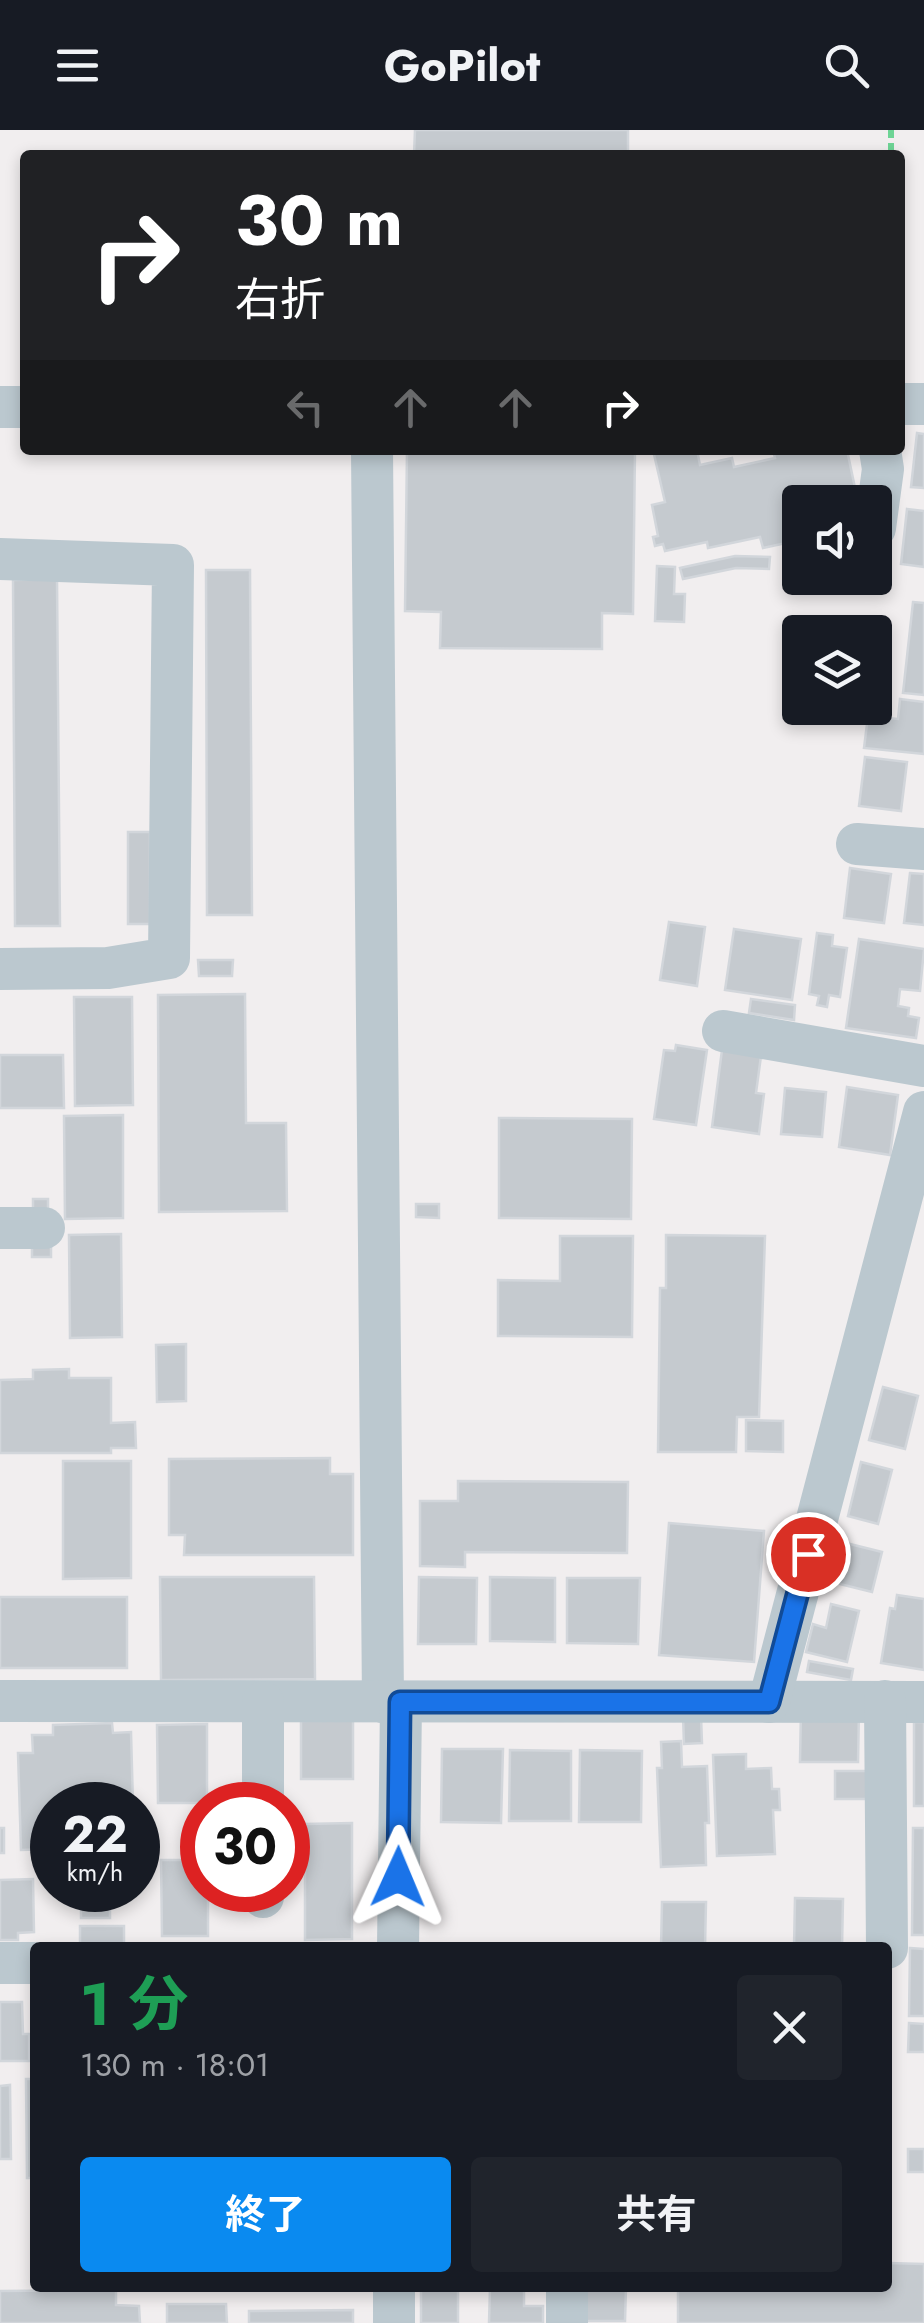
<!DOCTYPE html>
<html lang="ja">
<meta charset="utf-8">
<style>
body{margin:0;font-family:Jost,"Noto Sans JP",sans-serif;background:#20242c;color:#f1f3f6;height:100vh;display:flex;flex-direction:column;font-size:38px;white-space:nowrap}
*{box-sizing:border-box;margin:0}
p{font-size:32px;color:#9ea1a6}
.icon{flex:none;width:55px;height:55px;fill:none;stroke:currentColor;stroke-width:2;stroke-linecap:round;stroke-linejoin:round}
.map{position:relative;flex:1;overflow:hidden}
.details{position:absolute;left:30px;top:1812px;width:862px;height:350px;display:flex;flex-direction:column;background:#171b24;border-radius:10px;box-shadow:0 5px 15px #0003}
.details>*{flex:none}
.top-card{position:absolute;left:20px;top:20px;width:885px;height:305px;border-radius:10px;box-shadow:0 5px 15px #0003;background:#202124;color:#fff;overflow:hidden}
.tools{position:absolute;left:782px;top:355px;display:grid;gap:20px}
.tools a{display:grid;place-items:center;width:110px;height:110px;border-radius:10px;background:#171b24;box-shadow:0 5px 15px #0003;font-size:50px}
.speed{position:absolute;left:30px;top:1652px;display:flex;gap:20px;font-size:50px;font-weight:700;text-align:center}
.speed>*{display:grid;place-content:center;width:130px;height:130px;border-radius:50%;background:#171b24;box-shadow:0 5px 15px #0003;line-height:1}
.speed small{font-size:25px;font-weight:400}
.speed .limit{border:15px solid #d22;background:#fff;color:#111}
.pin{position:absolute;display:grid;place-items:center;width:85px;height:85px;color:#fff;margin:-42px;border:5px solid #fff;border-radius:50%;box-shadow:0 2px 10px #0007}
.me{position:absolute;width:110px;margin:-55px;rotate:1deg;stroke-linejoin:round;filter:drop-shadow(0 0 8px #0008)}
.turn{display:flex;align-items:center;gap:35px;height:210px;padding:0 50px;font-size:45px}
.turn .icon{width:130px;height:130px;stroke-width:2.5}
.turn b{display:block;font-size:70px;line-height:85px}
.lanes{display:flex;align-items:center;height:95px;padding:0 50px;background:#0003;justify-content:center;gap:50px;direction:ltr}
.lanes .off{opacity:.35}
.round{display:grid;place-items:center;flex:none;width:105px;height:105px;border-radius:10px;background:#20242c}
.head{display:flex;align-items:center;justify-content:space-between;height:170px;padding:0 50px}
h1{font-size:60px;font-weight:700;line-height:75px;color:#1e9e55}
.primary-button{display:flex;gap:20px;margin-top:auto;padding:20px 50px}
.primary-button a{flex:1;height:115px;border-radius:10px;background:#0a8af0;color:#fff;font-size:40px;font-weight:700;line-height:115px;text-align:center}
.primary-button a+a{background:#20242c;color:#f1f3f6}
header{display:flex;justify-content:space-between;align-items:center;height:130px;padding:0 50px;background:#171b24;font-size:45px;font-weight:700}
.map>svg:first-child{display:block}
</style>
<header><svg class="icon" aria-label="menu" viewBox="0 0 24 24"><path d="M4 6h16M4 12h16M4 18h16"/></svg>GoPilot<svg class="icon" aria-label="search" viewBox="0 0 24 24"><circle cx="10" cy="10" r="6"/><path d="M15 15l6 6"/></svg></header>
<div class="map">
<svg width="924" height="2193" viewBox="0 0 924 2193">
<rect width="100%" height="100%" fill="#f1eeef"/>
<g fill="#c5cacf" stroke="#d2d6db" stroke-width="2.5">
<polygon points="415,0 628,0 628,25 414,25"/>
<polygon points="917,303 924,304 924,358 911,357"/>
<polygon points="407,320 635,320 633,484 602,483 602,519 440,518 441,482 405,481"/>
<polygon points="653,320 697,320 700,335 732,328 734,337 775,328 773,320 847,320 858,372 800,372 800,410 763,418 760,407 708,418 707,412 665,421 663,414 655,416 653,407 658,406 652,375 665,372"/>
<polygon points="907,379 924,381 924,437 901,434"/>
<polygon points="735,426 770,427 769,439 736,438 683,449 680,438"/>
<polygon points="657,436 675,437 674,464 685,464 684,492 655,491"/>
<polygon points="206,440 250,440 252,785 207,785"/>
<polygon points="808,448 842,448 842,459 809,459"/>
<polygon points="57,449 60,796 15,796 13,450"/>
<polygon points="913,472 924,473 924,565 903,563"/>
<polygon points="900,569 924,572 924,624 864,618 868,586 898,589"/>
<polygon points="865,627 907,632 901,681 859,676"/>
<rect x="128" y="702" width="22" height="92"/>
<polygon points="850,738 891,744 884,793 844,788"/>
<polygon points="910,743 924,744 924,795 904,793"/>
<polygon points="669,792 705,797 697,856 660,850"/>
<polygon points="734,799 801,809 792,870 725,860"/>
<polygon points="817,803 833,805 832,816 847,818 840,867 829,865 827,877 817,875 819,866 809,864"/>
<polygon points="859,809 924,819 920,861 900,859 898,876 909,878 908,886 919,888 916,908 846,898"/>
<polygon points="198,830 233,830 232,846 199,846"/>
<polygon points="245,864 246,993 286,993 287,1081 159,1082 158,865"/>
<polygon points="74,867 132,867 133,975 75,976"/>
<polygon points="751,869 795,875 794,890 749,883"/>
<polygon points="676,915 707,920 696,995 654,989 664,920 675,921"/>
<polygon points="722,920 761,926 756,963 764,964 759,1004 712,997"/>
<polygon points="0,925 63,925 64,978 0,978"/>
<polygon points="847,957 898,965 890,1025 839,1017"/>
<polygon points="785,958 826,962 822,1007 781,1004"/>
<polygon points="123,985 123,1088 65,1089 64,986"/>
<polygon points="499,988 632,989 631,1089 499,1088"/>
<rect x="33" y="1069" width="15" height="13"/>
<polygon points="416,1074 439,1074 439,1088 416,1087"/>
<polygon points="121,1104 122,1207 70,1208 69,1105"/>
<polygon points="666,1105 765,1106 759,1287 737,1287 736,1322 658,1322 660,1158 666,1158"/>
<polygon points="560,1106 633,1106 632,1207 498,1206 498,1150 560,1151"/>
<polygon points="51,1116 51,1127 32,1127 32,1117"/>
<polygon points="186,1214 186,1271 157,1272 156,1215"/>
<polygon points="69,1239 69,1248 111,1248 111,1293 135,1292 136,1318 111,1318 111,1323 0,1323 0,1250 33,1249 33,1240"/>
<polygon points="883,1257 918,1266 905,1319 869,1310"/>
<polygon points="746,1290 783,1291 783,1322 746,1321"/>
<polygon points="330,1328 330,1344 353,1344 353,1425 184,1425 185,1405 169,1405 169,1329"/>
<polygon points="63,1331 131,1331 131,1448 63,1449"/>
<polygon points="861,1332 892,1340 878,1394 848,1386"/>
<polygon points="458,1351 628,1352 627,1423 465,1422 465,1437 420,1436 420,1371 458,1371"/>
<polygon points="669,1393 764,1401 754,1532 659,1525"/>
<polygon points="838,1411 882,1422 872,1462 828,1451"/>
<polygon points="160,1447 314,1447 315,1549 161,1550"/>
<polygon points="419,1447 477,1448 476,1514 418,1514"/>
<polygon points="490,1447 555,1448 555,1512 490,1511"/>
<polygon points="567,1448 640,1448 638,1514 567,1513"/>
<polygon points="897,1465 924,1469 924,1540 881,1533 890,1478 895,1479"/>
<rect x="0" y="1467" width="127" height="71"/>
<polygon points="831,1474 859,1481 847,1532 806,1522 813,1494 826,1498"/>
<polygon points="809,1531 853,1539 851,1550 807,1542"/>
<polygon points="801,1579 859,1579 858,1632 800,1632"/>
<polygon points="683,1586 701,1586 702,1613 684,1614"/>
<polygon points="353,1590 353,1649 301,1649 301,1591"/>
<rect x="914" y="1592" width="10" height="84"/>
<polygon points="112,1593 113,1603 131,1602 133,1675 52,1675 52,1719 21,1720 18,1623 33,1623 32,1605 53,1605 53,1595"/>
<polygon points="207,1594 207,1673 158,1673 157,1595"/>
<polygon points="681,1611 682,1637 707,1636 709,1693 705,1693 706,1735 661,1737 657,1638 662,1638 661,1612"/>
<polygon points="442,1619 503,1619 501,1693 441,1692"/>
<polygon points="510,1620 571,1621 571,1691 509,1691"/>
<polygon points="580,1620 642,1621 641,1692 579,1692"/>
<polygon points="746,1624 746,1639 771,1638 772,1659 779,1659 780,1680 773,1680 775,1724 717,1726 713,1625"/>
<rect x="835" y="1641" width="36" height="28"/>
<polygon points="352,1693 352,1809 305,1810 305,1694"/>
<rect x="0" y="1698" width="4" height="25"/>
<polygon points="913,1698 924,1698 924,1805 912,1805"/>
<polygon points="161,1730 202,1730 202,1760 208,1760 208,1806 162,1806"/>
<polygon points="33,1749 34,1802 18,1803 18,1810 0,1810 0,1750"/>
<polygon points="61,1760 110,1760 110,1788 81,1788 81,1763 61,1763"/>
<polygon points="795,1768 843,1769 842,1818 794,1818"/>
<polygon points="662,1772 706,1772 705,1818 661,1818"/>
<rect x="80" y="1796" width="44" height="22"/>
<polygon points="910,1818 924,1819 924,1886 909,1886"/>
<polygon points="0,1872 22,1872 23,1904 29,1904 29,1931 0,1931"/>
<polygon points="909,1893 924,1894 924,1922 908,1922"/>
<polygon points="26,1949 35,1949 35,2048 27,2048"/>
<polygon points="10,1955 11,2029 0,2029 0,1956"/>
<rect x="908" y="2019" width="16" height="23"/>
<polygon points="888,2133 924,2134 924,2193 678,2193 678,2158 888,2158"/>
<polygon points="490,2158 524,2158 524,2176 543,2176 543,2193 489,2193"/>
<polygon points="583,2158 626,2158 625,2191 583,2191"/>
<polygon points="116,2160 116,2175 139,2176 140,2193 0,2193 0,2161"/>
<polygon points="421,2160 458,2161 458,2193 421,2193"/>
<polygon points="167,2174 226,2174 227,2193 167,2193"/>
<polygon points="353,2180 353,2193 249,2193 249,2181"/>
</g>
<g fill="none" stroke-linecap="round" stroke-linejoin="round">
<polyline stroke="#6ed495" stroke-width="6" stroke-dasharray="8 5" stroke-linecap="butt" points="891,0 891,25"/>
<g stroke="#bbc8cf" stroke-width="42">
<polyline points="900,274 924,274"/>
<polyline points="0,277 25,277"/>
<polyline points="372,320 383,1572"/>
<polyline points="875,398 883,339 880,320"/>
<polyline points="0,429 173,435 169,828 108,838 0,839"/>
<polyline points="857,714 924,719"/>
<polyline points="723,901 924,936"/>
<polyline points="0,1098 44,1098"/>
<polyline points="0,1571 924,1572"/>
<polyline points="885,1571 887,1818"/>
<polyline points="769,1572 924,982"/>
<polyline points="263,1675 263,1572"/>
<polyline points="263,1767 263,1760"/>
<polyline points="398,1818 401,1572"/>
<polyline points="0,1833 35,1833"/>
<polyline points="394,2193 394,2158"/>
<polyline points="567,2193 567,2158"/>
</g>
</g>
<g fill="none" stroke-linecap="round" stroke-linejoin="round">
<defs>
<polyline id="route" points="398,1747 400,1572 769,1572 808,1424"/>
</defs>
<use href="#route" stroke="#114b97" stroke-width="25"/>
<use href="#route" stroke="#1a73e8" stroke-width="18"/>
</g>
</svg>
<div class="tools">
<a><svg class="icon" aria-label="sound" viewBox="0 0 24 24"><path d="M4 9h4l5-4v14l-5-4H4zM17 9q2 3 0 6"/></svg></a>
<a><svg class="icon" aria-label="layers" viewBox="0 0 24 24"><path d="M12 4l9 5-9 5-9-5zM3 14l9 5 9-5"/></svg></a>
</div>
<div class="speed"><div>22<small>km/h</small></div><div class="limit">30</div></div>
<div class="pin" style="left:808px;top:1424px;background:#d93025"><svg class="icon" aria-label="arrive" viewBox="0 0 24 24"><path d="M6 21V4h12l-3 4 3 4H6"/></svg></div>
<svg class="me" style="left:398px;top:1747px" viewBox="-20 -20 40 40"><path d="M0-17L14 15 0 8-14 15z" fill="#1a73e8" stroke="#fff" stroke-width="4"/></svg>
<div class="top-card">
<div class="turn"><svg class="icon" aria-label="right" viewBox="0 0 24 24"><path d="M7 20v-9h11M14 6l5 5-5 5"/></svg><div><b>30 m</b>右折</div></div>
<div class="lanes"><svg class="icon off" aria-label="left" viewBox="0 0 24 24"><path d="M17 20v-9H6M10 6l-5 5 5 5"/></svg><svg class="icon off" aria-label="ahead" viewBox="0 0 24 24"><path d="M12 20V5M6 11l6-6 6 6"/></svg><svg class="icon off" aria-label="ahead" viewBox="0 0 24 24"><path d="M12 20V5M6 11l6-6 6 6"/></svg><svg class="icon" aria-label="right" viewBox="0 0 24 24"><path d="M7 20v-9h11M14 6l5 5-5 5"/></svg></div>
</div>
<section class="details">
<div class="head"><div><h1>1 分</h1><p>130 m · 18:01</p></div><a class="round"><svg class="icon" aria-label="close" viewBox="0 0 24 24"><path d="M6 6l12 12M18 6L6 18"/></svg></a></div>
<div class="primary-button"><a>終了</a><a>共有</a></div>
</section>
</div>
